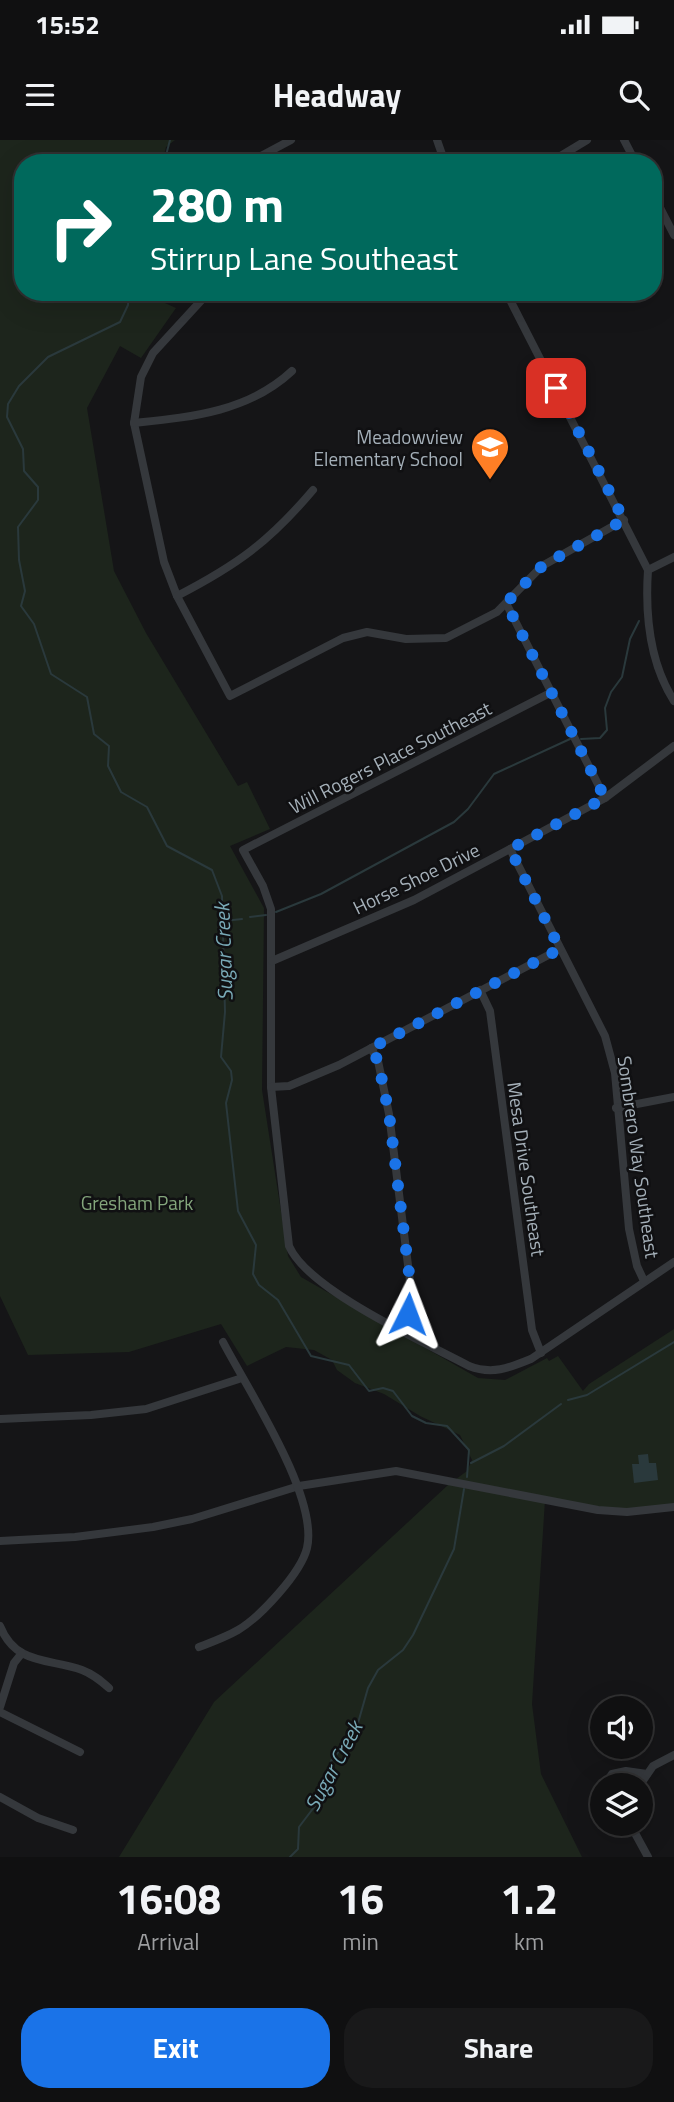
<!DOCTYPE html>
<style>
body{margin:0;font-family:"Titillium Web",sans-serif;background:#19191a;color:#f1f3f6;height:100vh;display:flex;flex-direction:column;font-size:26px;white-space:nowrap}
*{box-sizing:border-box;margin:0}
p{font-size:23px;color:#9c9d9f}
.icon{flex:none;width:38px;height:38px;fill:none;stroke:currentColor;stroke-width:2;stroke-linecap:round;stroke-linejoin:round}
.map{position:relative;height:1717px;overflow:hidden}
.drawer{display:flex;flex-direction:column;background:#101011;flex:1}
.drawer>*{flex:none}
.guide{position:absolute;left:14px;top:14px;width:648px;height:147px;border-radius:28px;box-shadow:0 7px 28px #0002,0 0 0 2px #303031;background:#00695c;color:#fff;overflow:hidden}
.fabs{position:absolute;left:590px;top:1556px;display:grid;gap:14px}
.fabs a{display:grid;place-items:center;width:63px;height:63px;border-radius:50%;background:#101011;box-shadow:0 7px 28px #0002,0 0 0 2px #303031;font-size:35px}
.pin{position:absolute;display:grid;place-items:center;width:60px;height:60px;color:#fff;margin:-30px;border-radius:14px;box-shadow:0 4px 10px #0006}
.me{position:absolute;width:77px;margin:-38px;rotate:3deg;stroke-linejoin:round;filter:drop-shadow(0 0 5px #0008)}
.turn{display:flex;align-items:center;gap:24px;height:147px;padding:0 21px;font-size:32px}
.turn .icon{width:91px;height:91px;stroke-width:2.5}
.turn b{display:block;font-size:49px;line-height:60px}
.eta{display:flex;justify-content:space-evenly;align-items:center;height:119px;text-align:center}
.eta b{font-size:42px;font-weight:700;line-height:49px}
.cta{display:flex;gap:14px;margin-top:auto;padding:14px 21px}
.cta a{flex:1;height:80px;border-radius:28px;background:#1a73e8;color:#fff;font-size:28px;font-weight:700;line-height:80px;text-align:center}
.cta a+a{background:#19191a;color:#f1f3f6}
.status{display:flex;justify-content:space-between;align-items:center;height:49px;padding:0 35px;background:#101011;direction:ltr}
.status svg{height:19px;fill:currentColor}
header{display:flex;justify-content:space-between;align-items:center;height:91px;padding:0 21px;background:#101011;font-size:32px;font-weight:700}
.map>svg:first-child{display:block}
</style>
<div class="status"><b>15:52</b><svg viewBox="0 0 49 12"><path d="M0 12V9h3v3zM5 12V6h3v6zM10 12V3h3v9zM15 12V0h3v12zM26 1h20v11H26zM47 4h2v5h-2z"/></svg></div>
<header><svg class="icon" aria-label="menu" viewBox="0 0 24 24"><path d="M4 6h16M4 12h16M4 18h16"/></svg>Headway<svg class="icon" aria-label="search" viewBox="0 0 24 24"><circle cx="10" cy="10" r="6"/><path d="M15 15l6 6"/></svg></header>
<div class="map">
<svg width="674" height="1717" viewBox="0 0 674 1717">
<rect width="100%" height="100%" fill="#151517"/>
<polygon fill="#1d251c" points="0,0 175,0 166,7 162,23 23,23 23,152 148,152 147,155 176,168 141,218 120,206 87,268 114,431 146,493 238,646 247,642 270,689 230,706 264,768 262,950 288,1116 301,1137 478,1238 505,1240 547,1218 549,1221 558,1216 583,1251 589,1244 674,1189 674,1367 615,1373 545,1360 532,1564 541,1634 582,1717 119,1717 214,1562 448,1345 467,1331 472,1320 460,1295 420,1276 384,1254 355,1243 337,1230 332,1220 314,1210 286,1207 247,1226 221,1184 129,1212 28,1215 0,1156"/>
<polygon fill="#2a393c" points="648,1314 649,1323 656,1323 658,1340 634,1343 632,1324 639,1324 638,1315"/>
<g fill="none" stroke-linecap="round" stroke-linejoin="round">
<g stroke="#2a393c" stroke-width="2">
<polyline points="164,23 170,0"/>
<polyline points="129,152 128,165 120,182 48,217 19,246 8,264 7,277 23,309 24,331 38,347 38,360 18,387 19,420 25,451 21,466 34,484 51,534 87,557 94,594 109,606 108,626 121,652 147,667 167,706 212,730 222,756 225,872 221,917 231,931 232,940 226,963 238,1071 256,1105 253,1134 259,1145 278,1160 311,1216 349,1225 369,1251 383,1248 393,1251 412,1276 426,1283 447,1286 469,1310 467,1337"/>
<polyline points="581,599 600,598 607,590 605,568 611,552 622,537 630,499 639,481"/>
<polyline points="276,772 321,754 454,682 468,669 494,634 570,599"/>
<polyline points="250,777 266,775"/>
<polyline points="224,781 242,779"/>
<polyline points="568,1260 587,1255 674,1202"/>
<polyline points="471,1323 504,1306 561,1264"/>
<polyline points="290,1717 298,1709 299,1687 324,1654 331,1621 356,1590 368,1548 378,1530 403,1510 413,1495 454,1409 464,1349"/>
</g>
<g stroke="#35383c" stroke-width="8">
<polyline points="437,0 445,23"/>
<polyline points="624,0 636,23"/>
<polyline points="248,23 291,0"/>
<polyline points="549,23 587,0"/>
<polyline points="653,54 674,95"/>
<polyline points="209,152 153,213 141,237 134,283 164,422 177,456 230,556 343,498 367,492 406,499 446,498 497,472 542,426 624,380"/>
<path d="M506,152l142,278c-3,45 1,92 26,131"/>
<path d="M134,283c57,-6 114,-11 158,-52"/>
<polyline points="648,430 674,417"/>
<path d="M177,456c60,-31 92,-54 136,-106"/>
<polyline points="506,463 605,658"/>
<path d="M552,552l-309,158 20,36 8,23v178l18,159c19,44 135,96 180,120 23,9 40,2 62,-7l143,-97"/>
<polyline points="510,709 605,896 615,933 629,1089 637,1126 644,1141"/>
<polyline points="272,821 414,760 510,709 605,658 674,606"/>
<polyline points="480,850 490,871 532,1190 541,1213"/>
<polyline points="371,908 378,921 389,974 411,1149 408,1174 397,1187"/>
<polyline points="271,947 289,946 339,925 560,809"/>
<polyline points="616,968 674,957"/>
<polyline points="0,1279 91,1275 146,1269 242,1238"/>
<polyline points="0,1401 75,1397 153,1387 192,1379 299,1346 396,1331 598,1370 627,1372 674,1367"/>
<path d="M0,1486c16,40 50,32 82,44 11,4 19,11 27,18"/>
<path d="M199,1507c13,-5 27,-10 39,-17 22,-13 63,-57 69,-82 12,-51 -59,-158 -84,-206"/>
<polyline points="0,1567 14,1523 22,1513"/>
<polyline points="0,1572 80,1612"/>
<polyline points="605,1645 612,1634 626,1631 647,1634"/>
<polyline points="640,1645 653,1626 674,1615"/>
<polyline points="0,1657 38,1678 73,1690"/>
<polyline points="630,1684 648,1717"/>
</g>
</g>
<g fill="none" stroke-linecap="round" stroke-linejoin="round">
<polyline stroke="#1a73e8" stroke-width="12" stroke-dasharray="0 21.6" points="408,1174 411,1149 389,974 378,921 371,908 560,809 510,709 605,658 506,463 542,426 624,380 556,248"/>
</g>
<defs>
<symbol id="school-pin" viewBox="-11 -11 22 30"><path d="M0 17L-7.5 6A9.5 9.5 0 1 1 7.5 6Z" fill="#ff7f25" stroke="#101012"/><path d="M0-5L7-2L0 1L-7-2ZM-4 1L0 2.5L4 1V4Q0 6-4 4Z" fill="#fff"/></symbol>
</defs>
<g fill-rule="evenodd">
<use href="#school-pin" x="468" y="285" width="44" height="60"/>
</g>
<g text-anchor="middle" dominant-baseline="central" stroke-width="5" stroke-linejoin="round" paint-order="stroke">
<g font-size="19" fill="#a5b0b9" stroke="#101012" text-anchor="end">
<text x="463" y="296">Meadowview<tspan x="463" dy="22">Elementary School</tspan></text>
</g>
<g font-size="19" fill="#a5b0b9" stroke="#101012">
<text transform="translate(390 617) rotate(-27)">Will Rogers Place Southeast</text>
<text transform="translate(416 738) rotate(-26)">Horse Shoe Drive</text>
<text transform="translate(639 1017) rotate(82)">Sombrero Way Southeast</text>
<text transform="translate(527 1029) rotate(82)">Mesa Drive Southeast</text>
</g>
<g font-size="19" fill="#83a57b" stroke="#101012">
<text x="137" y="1062">Gresham Park</text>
</g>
<g font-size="21" font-style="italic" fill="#79aab7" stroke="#101012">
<text transform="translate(223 812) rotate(-92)">Sugar Creek</text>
<text transform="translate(333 1626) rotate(-62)">Sugar Creek</text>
</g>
</g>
</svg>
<div class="fabs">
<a><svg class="icon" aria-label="sound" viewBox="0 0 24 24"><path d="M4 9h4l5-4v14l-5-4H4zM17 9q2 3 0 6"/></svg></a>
<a><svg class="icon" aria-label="layers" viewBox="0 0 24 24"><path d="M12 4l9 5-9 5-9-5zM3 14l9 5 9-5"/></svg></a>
</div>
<div class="pin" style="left:556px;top:248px;background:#d93025"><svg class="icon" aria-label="arrive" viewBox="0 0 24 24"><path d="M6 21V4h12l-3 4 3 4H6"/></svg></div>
<svg class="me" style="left:408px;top:1174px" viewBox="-20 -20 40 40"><path d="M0-17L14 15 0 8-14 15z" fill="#1a73e8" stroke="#fff" stroke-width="4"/></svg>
<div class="guide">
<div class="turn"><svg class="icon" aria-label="right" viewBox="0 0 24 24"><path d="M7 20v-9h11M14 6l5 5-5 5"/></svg><div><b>280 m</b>Stirrup Lane Southeast</div></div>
</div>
</div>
<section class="drawer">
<div class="eta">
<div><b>16:08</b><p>Arrival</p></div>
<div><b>16</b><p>min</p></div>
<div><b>1.2</b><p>km</p></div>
</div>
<div class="cta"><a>Exit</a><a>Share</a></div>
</section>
